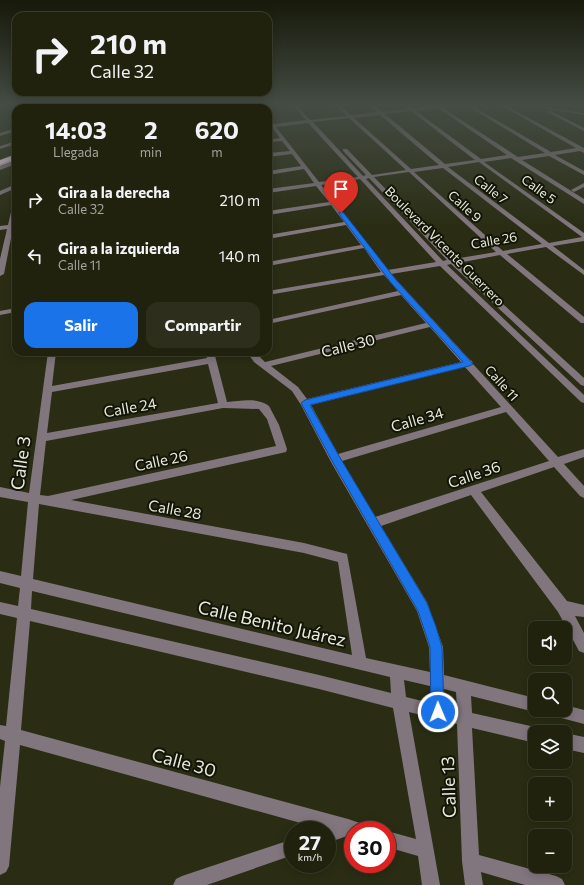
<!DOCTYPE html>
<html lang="es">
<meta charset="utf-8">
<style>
body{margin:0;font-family:Commissioner,sans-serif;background:#2d2f1c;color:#f1f3f6;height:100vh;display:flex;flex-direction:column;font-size:15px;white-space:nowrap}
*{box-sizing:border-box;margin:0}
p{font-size:13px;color:#a2a49e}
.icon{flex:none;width:22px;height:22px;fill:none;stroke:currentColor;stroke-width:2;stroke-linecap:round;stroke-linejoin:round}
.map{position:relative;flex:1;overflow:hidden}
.sheet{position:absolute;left:12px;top:104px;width:260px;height:252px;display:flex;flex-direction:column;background:#20220e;border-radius:12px;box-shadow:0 2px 10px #0003,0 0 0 1px #3d3f2e}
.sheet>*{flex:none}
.hud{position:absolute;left:12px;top:12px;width:260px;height:84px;border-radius:12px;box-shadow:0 2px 10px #0003,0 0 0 1px #3d3f2e;background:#20220e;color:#f1f3f6;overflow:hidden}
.tools{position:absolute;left:528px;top:621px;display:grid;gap:8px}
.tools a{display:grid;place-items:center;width:44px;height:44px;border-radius:8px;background:#20220e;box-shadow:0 2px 10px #0003,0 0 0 1px #3d3f2e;font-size:20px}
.speed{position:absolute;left:284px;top:821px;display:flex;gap:8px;font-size:20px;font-weight:700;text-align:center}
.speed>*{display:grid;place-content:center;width:52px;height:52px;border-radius:50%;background:#20220e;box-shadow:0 2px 10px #0003,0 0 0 1px #3d3f2e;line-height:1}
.speed small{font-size:10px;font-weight:400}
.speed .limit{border:6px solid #d22;background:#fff;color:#111}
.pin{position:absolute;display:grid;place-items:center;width:34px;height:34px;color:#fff;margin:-41px -17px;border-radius:50% 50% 50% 0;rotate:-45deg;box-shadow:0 0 4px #0007}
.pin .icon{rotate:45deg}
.me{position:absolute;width:44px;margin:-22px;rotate:359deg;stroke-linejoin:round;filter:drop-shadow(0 0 3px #0008)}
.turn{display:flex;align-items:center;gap:14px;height:84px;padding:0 12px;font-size:18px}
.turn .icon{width:52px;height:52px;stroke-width:2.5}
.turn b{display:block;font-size:28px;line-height:34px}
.eta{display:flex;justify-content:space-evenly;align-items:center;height:68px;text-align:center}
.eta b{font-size:24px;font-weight:700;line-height:28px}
.action{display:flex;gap:8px;margin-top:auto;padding:8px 12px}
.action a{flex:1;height:46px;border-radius:12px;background:#1a73e8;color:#fff;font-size:16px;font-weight:700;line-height:46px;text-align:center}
.action a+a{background:#2d2f1c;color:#f1f3f6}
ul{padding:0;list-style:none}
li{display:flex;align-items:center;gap:12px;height:56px;padding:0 12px}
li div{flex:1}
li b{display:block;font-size:15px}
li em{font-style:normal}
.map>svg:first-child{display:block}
</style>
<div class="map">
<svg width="584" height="885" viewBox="0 0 584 885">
<rect width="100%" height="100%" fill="#2a2d13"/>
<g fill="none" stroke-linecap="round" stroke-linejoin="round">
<g fill="#82767e" fill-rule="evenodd">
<polygon points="166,104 171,104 162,108 156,108"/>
<polygon points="238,104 249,104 218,108 203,108"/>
<polygon points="253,104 257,104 261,108 257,108"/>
<path d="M291,104h4l15,16 37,-4 -13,-12h4l13,11 26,-3 -9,-8h4l10,8 26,-3 -6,-5h4l7,4 22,-2 -1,-1 2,-1 4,1 29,-1 82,48 25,-4 -77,-44h4l81,44v5l-4,-2 -25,4 29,16v4l-35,-19 -27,4 62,39v5l-73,-46 -27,4 100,71v8l-31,5 31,24v5l-38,-28 -39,7 77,63v6h-3l-81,-68 -42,8 126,115v8l-3,-1 -130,-121 -4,1 137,130v8l-3,-1 -141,-136 -49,8 79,86 2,1 1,3 85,93 26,-8v8l-20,7 20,22v12l-4,-2 -26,-29 -73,25 86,109 17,4v12l-9,-1 9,17v20l-5,-2 -21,-39 -87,-117 -90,31 46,76 16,45 1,28 91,23v12h5l-5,2 -64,-16 1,17 63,14 5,3 1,2h-6v11l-63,-15 7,127 77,21 6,3 3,6h-40l-44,-13 2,13h-18l-3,-24 -5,-137 -48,-12 31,173h-18l-4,-29 -31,-9v-16l29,8 -23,-131 -74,-19 -289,-68 -9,109 327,89 15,5 2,6h-12v7l-6,-1 -20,7v-13h-6l1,-1 -302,-84 -11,121 -3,6 -6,3v-88l5,-46 -5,-2v-14l6,1 11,-108 -17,-4v-12l18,4 2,-18 -20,-5v-12l21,5 7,-74 -28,-5v-10l29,6 19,-141h8l-4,34 155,-28 -1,-6h8l13,50c13,-1 30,-5 42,4l10,19 8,24 -1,3 -215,48 233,43 43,11 19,104 64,14 -1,-25 -12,-36 -86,-149 -30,-57 -9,-14 -38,-29 -7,-10h8l10,10 161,-39 -25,-28 -133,29v-4l130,-29 -14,-16 -116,20v-4l113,-19 -17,-24 -96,18v-4l93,-17 -15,-20 -78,14v-4l76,-13 -13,-17 -63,10v-4l61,-9 -13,-16 -48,7v-4l46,-6 -10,-14 -36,6v-4l33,-5 -9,-12 -24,3v-4l22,-2 -8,-10 -14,1v-2l12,-2 -8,-11h-4v-2h2l-2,-7 6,6 32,-4zM465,105h1l79,48 -27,4 -75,-49zM438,108l69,47 -26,4 -65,-48zM411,111l64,49 -30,4 -60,-50zM380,115l59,50 -28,4 -57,-51zM349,118l57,52 -34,5 -25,-26h-4v2l23,24 -3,1 -50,-54zM308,123l50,54 -39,5 -43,-55zM479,162l103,75 -33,6 -101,-76zM443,168l99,76 -39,7 -89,-79zM409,172l87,80 -42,7 -80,-82zM369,178l78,82 -4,1 -77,-82zM360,179l76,83 -48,8 -52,-66v-2l-15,-17zM430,327l31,35 -154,37 -9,-12 -27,-21zM208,364l10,39 -171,30 5,-41zM465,367l36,40 -163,47 -27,-49zM223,408l36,1 8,10 9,27 -228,50 -8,-1 6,-54zM506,412l43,49 -174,56 -33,-56zM39,504l265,49 34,9 14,93 -319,-76zM32,591l358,86 1,16 -72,-18 -288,-66zM404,680l26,6v17l-24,-6zM444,689l12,3 1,18 -12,-3z"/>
<polygon points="520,104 527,104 584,113 584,115"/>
<polygon points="549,110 584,128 584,131 547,112"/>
<polygon points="16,128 16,131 0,136 0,133"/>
<polygon points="16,141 16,144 0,149 0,146"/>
<polygon points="16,160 16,164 0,170 0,166"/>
<polygon points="584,183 584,187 574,192 571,190"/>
<polygon points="16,184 16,188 0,195 0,191"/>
<polygon points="16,201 14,224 16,224 16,228 13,228 4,274 0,276 0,259 7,229 0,230 0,226 8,225 13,203"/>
<polygon points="16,308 16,312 0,315 0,311"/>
<polygon points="565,705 584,710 584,724 550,715 548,710 565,710"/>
<polygon points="565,733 584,737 584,753 565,749"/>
<polygon points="293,839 293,855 207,885 173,885 176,879 182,876"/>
</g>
<g fill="#dbc1d2" fill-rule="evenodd">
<polygon points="159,104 164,104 154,108 148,108"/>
<polygon points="16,156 16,160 0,166 0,162"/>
</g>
<g fill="#fedff3" fill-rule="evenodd">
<polygon points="140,104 147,104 137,108 129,108"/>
<polygon points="151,104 158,104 148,108 140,108"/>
<polygon points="16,154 16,158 0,164 0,160"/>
</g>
</g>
<linearGradient id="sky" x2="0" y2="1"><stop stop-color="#17190a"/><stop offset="0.46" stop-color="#444c44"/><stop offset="1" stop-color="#444c44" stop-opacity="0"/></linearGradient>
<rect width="584" height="227" fill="url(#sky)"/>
<polygon fill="#1a73e8" stroke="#114b97" points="339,212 343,212 397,281 473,364 469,366 310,405 339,456 427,603 436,627 442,647 444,712 442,717 438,718 433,717 431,712 430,647 418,611 332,461 301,403 305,400 463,362 392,284 339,214"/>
<g text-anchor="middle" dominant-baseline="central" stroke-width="4" stroke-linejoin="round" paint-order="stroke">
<g font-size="13" fill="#e8eada" stroke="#131509">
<text transform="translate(491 189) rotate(38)">Calle 7</text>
<text transform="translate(539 189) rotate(36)">Calle 5</text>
<text transform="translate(465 206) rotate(42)">Calle 9</text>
<text transform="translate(494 240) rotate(-10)">Calle 26</text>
<text transform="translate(445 246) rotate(45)">Boulevard Vicente Guerrero</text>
<text transform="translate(502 383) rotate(48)">Calle 11</text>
</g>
<g font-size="15" fill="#e8eada" stroke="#131509">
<text transform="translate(348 345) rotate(-14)">Calle 30</text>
<text transform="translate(130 407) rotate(-10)">Calle 24</text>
<text transform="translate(417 419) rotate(-16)">Calle 34</text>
<text transform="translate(161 460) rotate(-12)">Calle 26</text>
<text transform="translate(474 474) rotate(-19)">Calle 36</text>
<text transform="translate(175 509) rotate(10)">Calle 28</text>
</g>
<g font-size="18" fill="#e8eada" stroke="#131509">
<text transform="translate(20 463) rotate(-82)">Calle 3</text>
<text transform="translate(272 623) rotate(13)">Calle Benito Juárez</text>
<text transform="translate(184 762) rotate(15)">Calle 30</text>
<text transform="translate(448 787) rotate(-92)">Calle 13</text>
</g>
</g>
</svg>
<div class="tools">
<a><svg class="icon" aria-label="sound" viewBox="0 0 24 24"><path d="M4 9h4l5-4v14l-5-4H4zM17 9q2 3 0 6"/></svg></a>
<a><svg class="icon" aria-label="search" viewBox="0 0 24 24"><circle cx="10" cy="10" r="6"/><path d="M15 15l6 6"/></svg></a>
<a><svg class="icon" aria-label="layers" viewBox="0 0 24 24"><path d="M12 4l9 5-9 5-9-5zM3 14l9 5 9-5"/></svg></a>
<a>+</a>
<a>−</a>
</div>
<div class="speed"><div>27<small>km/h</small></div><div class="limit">30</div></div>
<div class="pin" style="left:341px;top:213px;background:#d93025"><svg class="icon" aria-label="arrive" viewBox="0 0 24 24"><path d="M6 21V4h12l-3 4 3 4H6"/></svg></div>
<svg class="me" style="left:438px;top:712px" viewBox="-20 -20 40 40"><circle r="17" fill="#1a73e8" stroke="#fff" stroke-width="3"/><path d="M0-11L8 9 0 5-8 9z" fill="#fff"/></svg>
<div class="hud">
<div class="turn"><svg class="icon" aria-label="right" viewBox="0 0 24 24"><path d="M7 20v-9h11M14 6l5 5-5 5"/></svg><div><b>210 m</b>Calle 32</div></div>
</div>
<section class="sheet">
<div class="eta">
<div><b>14:03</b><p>Llegada</p></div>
<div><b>2</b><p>min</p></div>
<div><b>620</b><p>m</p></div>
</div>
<ul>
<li><svg class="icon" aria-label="right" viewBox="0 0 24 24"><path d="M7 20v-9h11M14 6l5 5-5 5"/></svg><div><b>Gira a la derecha</b><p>Calle 32</p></div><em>210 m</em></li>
<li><svg class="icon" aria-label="left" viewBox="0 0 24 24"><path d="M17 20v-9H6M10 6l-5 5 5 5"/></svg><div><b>Gira a la izquierda</b><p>Calle 11</p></div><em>140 m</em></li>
</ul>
<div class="action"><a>Salir</a><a>Compartir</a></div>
</section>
</div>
